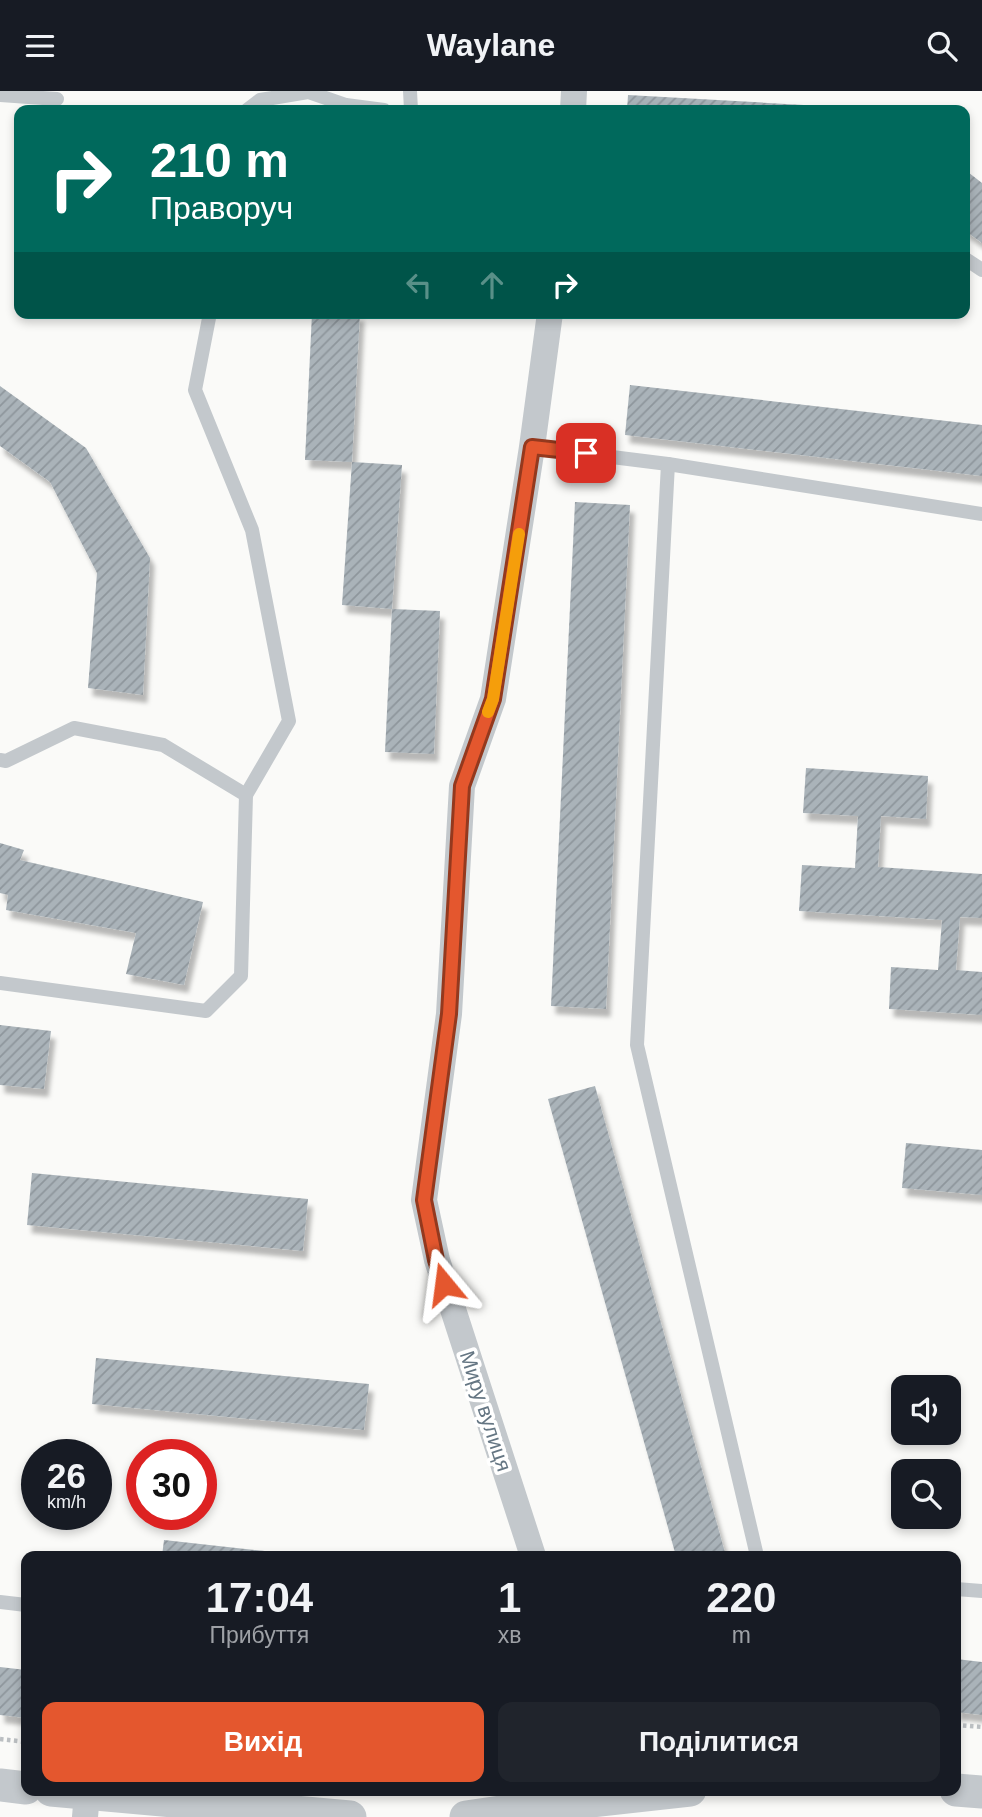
<!DOCTYPE html>
<html lang="uk">
<meta charset="utf-8">
<style>
body{margin:0;font-family:Arial,sans-serif;background:#20242c;color:#f1f3f6;height:100vh;display:flex;flex-direction:column;font-size:26px;white-space:nowrap}
*{box-sizing:border-box;margin:0}
p{font-size:23px;color:#9ea1a6}
.icon{flex:none;width:38px;height:38px;fill:none;stroke:currentColor;stroke-width:2;stroke-linecap:round;stroke-linejoin:round}
.map{position:relative;flex:1;overflow:hidden}
.side{position:absolute;left:21px;top:1460px;width:940px;height:245px;display:flex;flex-direction:column;background:#171b24;border-radius:14px;box-shadow:0 4px 10px #0003}
.side>*{flex:none}
.top-card{position:absolute;left:14px;top:14px;width:956px;height:214px;border-radius:14px;box-shadow:0 4px 10px #0003;background:#00695c;color:#fff;overflow:hidden}
.buttons{position:absolute;left:891px;top:1284px;display:grid;gap:14px}
.buttons a{display:grid;place-items:center;width:70px;height:70px;border-radius:14px;background:#171b24;box-shadow:0 4px 10px #0003;font-size:35px}
.speed{position:absolute;left:21px;top:1348px;display:flex;gap:14px;font-size:35px;font-weight:700;text-align:center}
.speed>*{display:grid;place-content:center;width:91px;height:91px;border-radius:50%;background:#171b24;box-shadow:0 4px 10px #0003;line-height:1}
.speed small{font-size:18px;font-weight:400}
.speed .limit{border:10px solid #d22;background:#fff;color:#111}
.pin{position:absolute;display:grid;place-items:center;width:60px;height:60px;color:#fff;margin:-30px;border-radius:14px;box-shadow:0 4px 10px #0006}
.me{position:absolute;width:77px;margin:-38px;rotate:344deg;stroke-linejoin:round;filter:drop-shadow(0 0 5px #0008)}
.turn{display:flex;align-items:center;gap:24px;height:147px;padding:0 21px;font-size:32px}
.turn .icon{width:91px;height:91px;stroke-width:2.5}
.turn b{display:block;font-size:49px;line-height:60px}
.lanes{display:flex;align-items:center;height:66px;padding:0 21px;background:#0003;justify-content:center;gap:35px;direction:ltr}
.lanes .off{opacity:.35}
.eta{display:flex;justify-content:space-evenly;align-items:center;height:119px;text-align:center}
.eta b{font-size:42px;font-weight:800;line-height:49px}
.action{display:flex;gap:14px;margin-top:auto;padding:14px 21px}
.action a{flex:1;height:80px;border-radius:14px;background:#e4572e;color:#fff;font-size:28px;font-weight:800;line-height:80px;text-align:center}
.action a+a{background:#20242c;color:#f1f3f6}
header{display:flex;justify-content:space-between;align-items:center;height:91px;padding:0 21px;background:#171b24;font-size:32px;font-weight:800}
.map>svg:first-child{display:block}
</style>
<header><svg class="icon" aria-label="menu" viewBox="0 0 24 24"><path d="M4 6h16M4 12h16M4 18h16"/></svg>Waylane<svg class="icon" aria-label="search" viewBox="0 0 24 24"><circle cx="10" cy="10" r="6"/><path d="M15 15l6 6"/></svg></header>
<div class="map">
<svg width="982" height="1726" viewBox="0 0 982 1726">
<defs>
<pattern id="building-hatch" width="6" height="6" patternUnits="userSpaceOnUse" patternTransform="scale(1.75)"><rect width="6" height="6" fill="#aab3b9"/><path d="M-1 1l2-2M0 6l6-6M5 7l2-2" fill="none" stroke="#8e969c"/></pattern>
<filter id="shadow"><feDropShadow dx="4.5" dy="8" stdDeviation="2" flood-color="#0004"/></filter>
</defs>
<rect width="100%" height="100%" fill="#fafaf8"/>
<g fill="url(#building-hatch)" filter="url(#shadow)">
<polygon points="628,4 858,17 858,19 627,19"/>
<polygon points="964,78 982,92 982,152 964,139"/>
<polygon points="312,222 360,222 352,371 305,369"/>
<polygon points="630,294 982,334 982,385 625,344"/>
<polygon points="0,295 86,357 150,467 143,604 88,597 97,482 50,391 0,355"/>
<polygon points="352,371 402,374 392,518 342,514"/>
<polygon points="575,411 630,414 606,918 551,915"/>
<polygon points="392,518 440,520 434,663 385,661"/>
<polygon points="806,677 928,685 926,728 881,725 878,776 982,783 982,827 960,826 956,879 982,881 982,924 889,918 891,876 938,879 942,829 799,820 802,774 855,777 858,725 803,722"/>
<polygon points="0,752 24,759 20,769 203,811 184,894 126,883 136,842 6,819 8,804 0,802"/>
<polygon points="0,934 51,940 44,998 0,994"/>
<polygon points="595,995 726,1465 676,1465 548,1008"/>
<polygon points="906,1052 982,1059 982,1104 902,1097"/>
<polygon points="32,1082 308,1108 303,1160 27,1134"/>
<polygon points="96,1267 369,1293 364,1339 92,1313"/>
<polygon points="164,1449 292,1463 292,1465 162,1465"/>
<polygon points="956,1568 982,1571 982,1624 956,1621"/>
<polygon points="0,1576 26,1579 26,1627 0,1624"/>
</g>
<g fill="none" stroke-linecap="round" stroke-linejoin="round">
<g stroke="#bbbfc2" stroke-width="4.5" stroke-dasharray="3.5 3.5" stroke-linecap="butt">
<polyline points="956,1634 982,1636"/>
<polyline points="0,1648 26,1651"/>
</g>
<g stroke="#c3c8cc" stroke-width="14">
<polyline points="410,0 411,19"/>
<polyline points="0,4 57,8"/>
<polyline points="247,19 260,9 308,1 346,14 384,19"/>
<polyline points="964,167 982,179"/>
<polyline points="210,222 195,299 252,439 289,630 246,704"/>
<polyline points="532,356 668,373"/>
<polyline points="0,669 6,670 74,637 163,654 246,704 241,885 206,920 0,892"/>
<polyline points="757,1465 637,954 668,373 982,423"/>
<polyline points="956,1498 982,1500"/>
<polyline points="0,1511 26,1514"/>
</g>
<g stroke="#c3c8cc" stroke-width="26">
<polyline points="573,19 574,0"/>
<polyline points="533,1465 437,1169 424,1109 449,923 462,695 493,608 532,356 550,222"/>
<polyline points="85,1726 87,1703"/>
</g>
<g stroke="#c3c8cc" stroke-width="33">
<polyline points="0,1694 26,1697"/>
<polyline points="51,1699 350,1726"/>
<polyline points="956,1699 982,1701"/>
<polyline points="466,1726 529,1717 690,1699"/>
</g>
</g>
<g fill="none" stroke-linecap="round" stroke-linejoin="round">
<defs>
<polyline id="route" points="444,1193 436,1169 424,1109 449,923 462,695 493,608 532,356 586,362"/>
</defs>
<use href="#route" stroke="#94391e" stroke-width="18"/>
<use href="#route" stroke="#e4572e" stroke-width="12"/>
<polyline stroke="#f59e0b" stroke-width="12" points="488,621 493,608 519,443"/>
</g>
<g text-anchor="middle" dominant-baseline="central" stroke-width="7" stroke-linejoin="round" paint-order="stroke">
<g font-size="21" fill="#657683" stroke="#fff">
<text transform="translate(486 1320) rotate(72)">Миру вулиця</text>
</g>
</g>
</svg>
<div class="buttons">
<a><svg class="icon" aria-label="sound" viewBox="0 0 24 24"><path d="M4 9h4l5-4v14l-5-4H4zM17 9q2 3 0 6"/></svg></a>
<a><svg class="icon" aria-label="search" viewBox="0 0 24 24"><circle cx="10" cy="10" r="6"/><path d="M15 15l6 6"/></svg></a>
</div>
<div class="speed"><div>26<small>km/h</small></div><div class="limit">30</div></div>
<div class="pin" style="left:586px;top:362px;background:#d93025"><svg class="icon" aria-label="arrive" viewBox="0 0 24 24"><path d="M6 21V4h12l-3 4 3 4H6"/></svg></div>
<svg class="me" style="left:444px;top:1193px" viewBox="-20 -20 40 40"><path d="M0-17L14 15 0 8-14 15z" fill="#e4572e" stroke="#fff" stroke-width="4"/></svg>
<div class="top-card">
<div class="turn"><svg class="icon" aria-label="right" viewBox="0 0 24 24"><path d="M7 20v-9h11M14 6l5 5-5 5"/></svg><div><b>210 m</b>Праворуч</div></div>
<div class="lanes"><svg class="icon off" aria-label="left" viewBox="0 0 24 24"><path d="M17 20v-9H6M10 6l-5 5 5 5"/></svg><svg class="icon off" aria-label="ahead" viewBox="0 0 24 24"><path d="M12 20V5M6 11l6-6 6 6"/></svg><svg class="icon" aria-label="right" viewBox="0 0 24 24"><path d="M7 20v-9h11M14 6l5 5-5 5"/></svg></div>
</div>
<section class="side">
<div class="eta">
<div><b>17:04</b><p>Прибуття</p></div>
<div><b>1</b><p>хв</p></div>
<div><b>220</b><p>m</p></div>
</div>
<div class="action"><a>Вихід</a><a>Поділитися</a></div>
</section>
</div>
